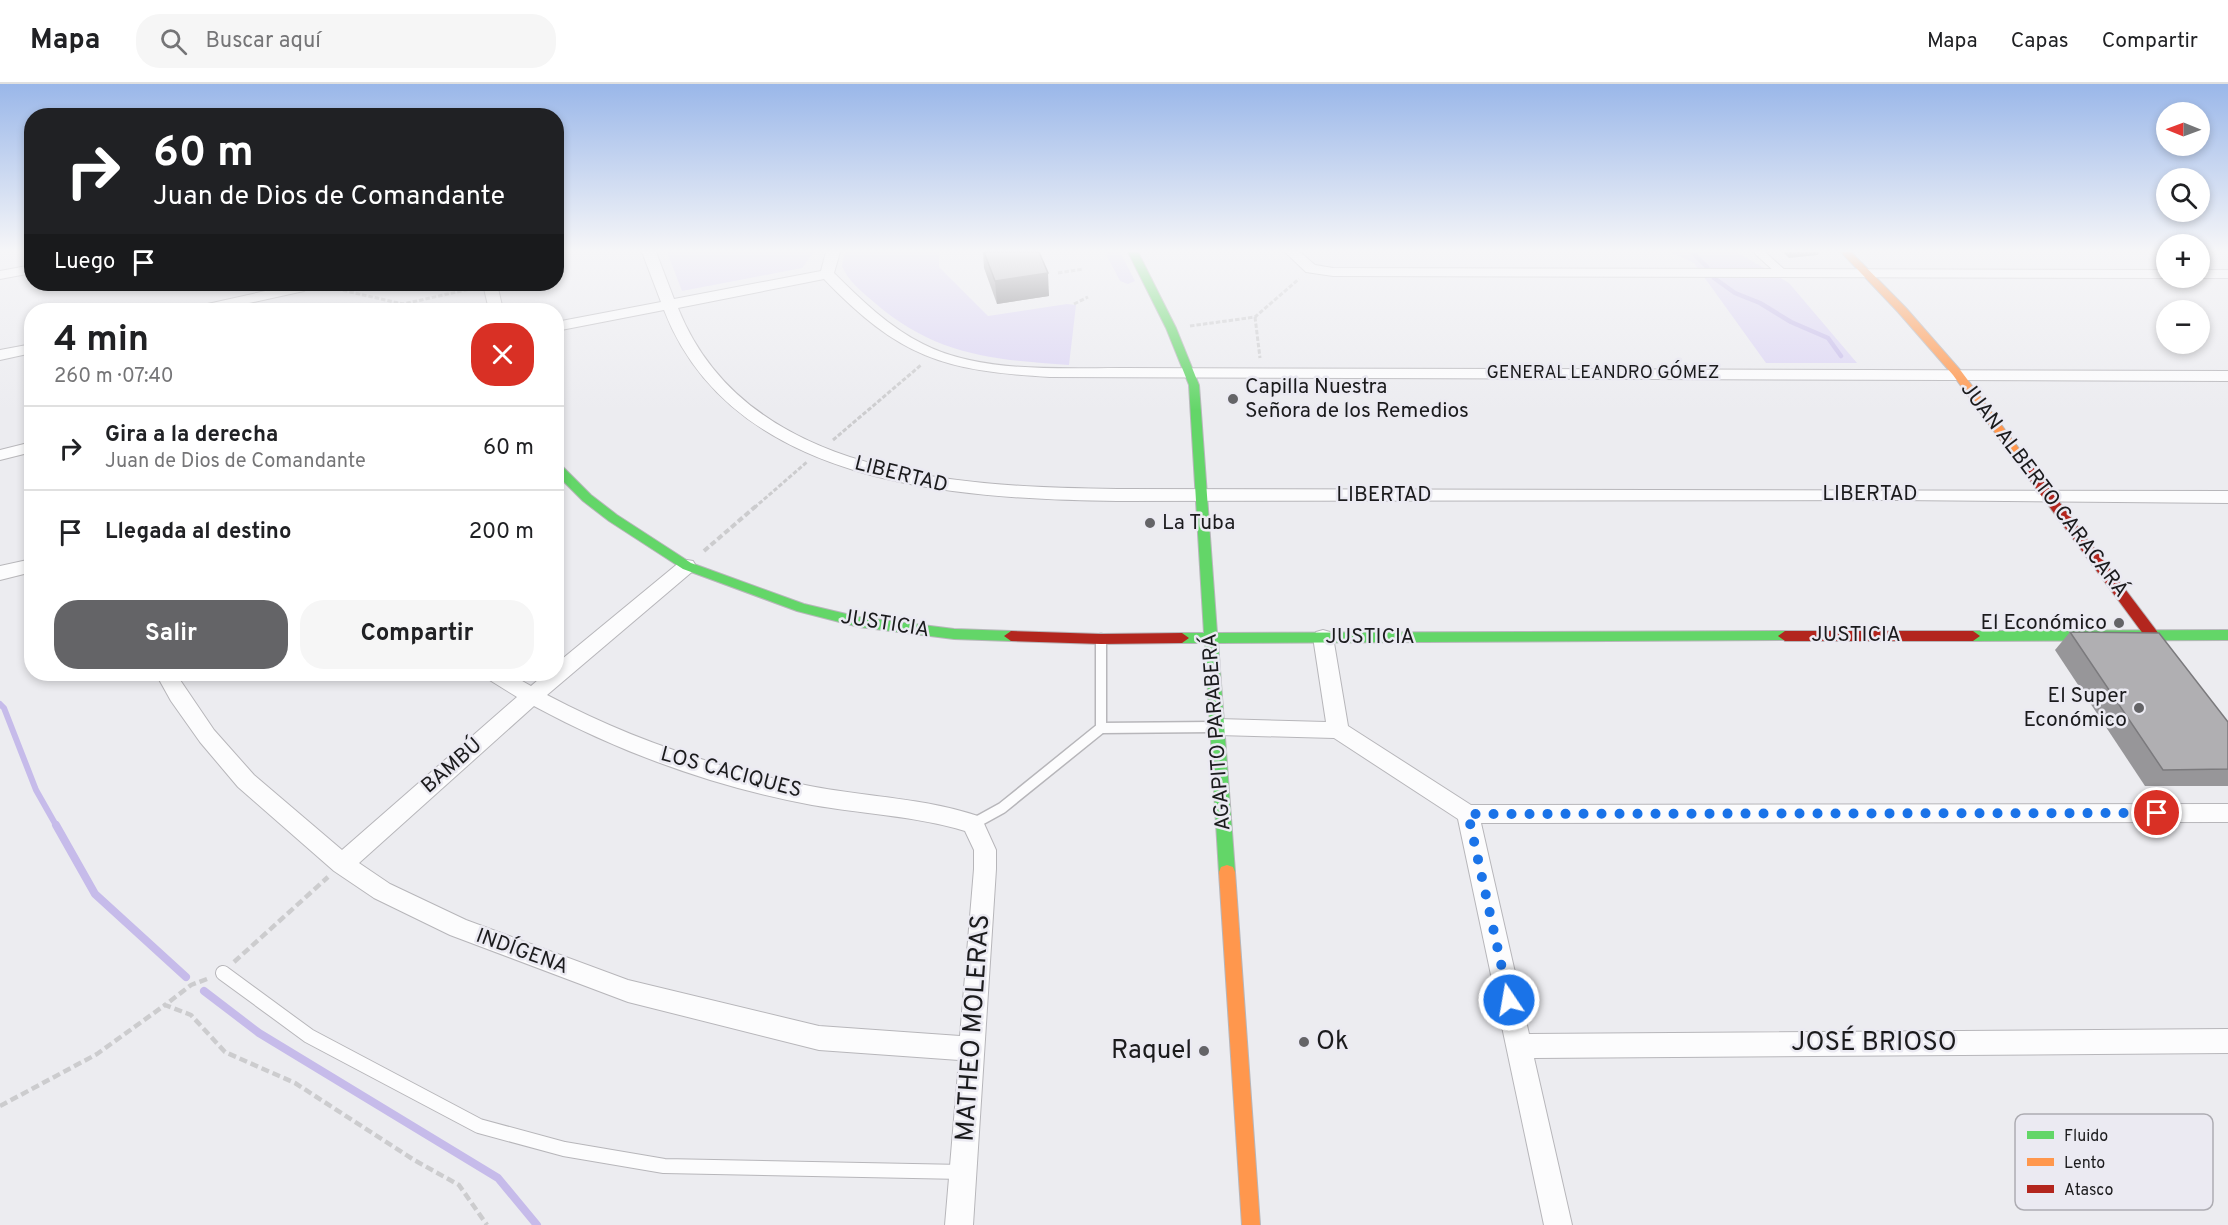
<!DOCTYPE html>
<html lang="es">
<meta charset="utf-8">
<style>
body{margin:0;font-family:Overpass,sans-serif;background:#f6f6f6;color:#202124;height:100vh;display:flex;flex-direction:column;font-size:22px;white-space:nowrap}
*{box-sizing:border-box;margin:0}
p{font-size:20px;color:#757577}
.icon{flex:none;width:33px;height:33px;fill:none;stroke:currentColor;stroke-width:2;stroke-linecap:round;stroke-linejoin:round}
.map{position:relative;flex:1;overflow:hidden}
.panel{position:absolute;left:24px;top:219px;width:540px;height:378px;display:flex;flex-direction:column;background:#fff;border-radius:24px;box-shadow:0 3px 9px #0003}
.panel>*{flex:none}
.hud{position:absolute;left:24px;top:24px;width:540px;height:183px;border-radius:24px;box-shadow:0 3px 9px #0003;background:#202124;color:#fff;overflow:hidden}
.needle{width:39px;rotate:271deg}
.buttons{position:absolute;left:2156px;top:18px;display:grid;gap:12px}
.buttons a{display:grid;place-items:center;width:54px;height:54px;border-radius:50%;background:#fff;box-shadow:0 3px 9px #0003;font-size:30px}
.pin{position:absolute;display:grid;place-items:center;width:51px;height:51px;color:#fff;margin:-26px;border:3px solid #fff;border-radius:50%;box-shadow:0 2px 6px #0007}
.me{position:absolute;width:66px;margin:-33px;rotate:348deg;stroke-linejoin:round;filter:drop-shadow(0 0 4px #0008)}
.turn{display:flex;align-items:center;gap:21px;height:126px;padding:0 30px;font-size:27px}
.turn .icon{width:78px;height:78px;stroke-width:2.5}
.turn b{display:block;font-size:42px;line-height:51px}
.then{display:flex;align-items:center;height:57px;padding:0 30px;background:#0003;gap:12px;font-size:22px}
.round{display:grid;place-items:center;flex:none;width:63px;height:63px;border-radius:24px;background:#f6f6f6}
.head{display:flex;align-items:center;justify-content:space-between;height:102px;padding:0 30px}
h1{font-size:36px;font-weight:700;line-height:45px}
.primary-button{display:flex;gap:12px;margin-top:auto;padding:12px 30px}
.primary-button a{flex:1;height:69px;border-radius:24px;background:#646467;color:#fff;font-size:24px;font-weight:700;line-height:69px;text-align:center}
.primary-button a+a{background:#f6f6f6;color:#202124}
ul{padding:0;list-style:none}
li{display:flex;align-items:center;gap:18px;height:84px;padding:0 30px;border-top:2px solid #e0e0e0}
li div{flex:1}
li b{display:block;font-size:22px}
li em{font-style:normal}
header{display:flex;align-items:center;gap:36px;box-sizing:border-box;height:84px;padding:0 30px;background:#fff;border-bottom:2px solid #e0e0e0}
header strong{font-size:28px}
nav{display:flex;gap:33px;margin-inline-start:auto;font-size:21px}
.search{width:420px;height:54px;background:#f6f6f6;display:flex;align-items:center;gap:15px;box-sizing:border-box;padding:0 21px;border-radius:24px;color:#757577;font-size:22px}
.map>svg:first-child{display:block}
</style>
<header>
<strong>Mapa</strong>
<div class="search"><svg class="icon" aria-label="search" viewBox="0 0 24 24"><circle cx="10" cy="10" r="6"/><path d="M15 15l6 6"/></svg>Buscar aquí</div>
<nav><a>Mapa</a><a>Capas</a><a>Compartir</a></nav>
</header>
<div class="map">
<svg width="2228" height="1141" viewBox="0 0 2228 1141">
<rect width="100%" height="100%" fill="#ececf0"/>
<g fill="#dcd5f4">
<polygon points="667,168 814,168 802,184 682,207"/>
<path d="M845,168h94v15l49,49 79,-12 9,1 -7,60c-76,-5 -134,-10 -194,-62 -13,-11 -27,-22 -33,-37z"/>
<polygon points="1105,168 1120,168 1135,197 1128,200 1120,197"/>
<polygon points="1670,168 1737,168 1789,199 1857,279 1766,279 1694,179"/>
</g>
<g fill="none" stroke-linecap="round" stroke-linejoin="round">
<g stroke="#c6bbea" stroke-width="4.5">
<polyline points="1692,168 1707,183"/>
<polyline points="1714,194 1735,209 1760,219 1791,238 1828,254 1841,272"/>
</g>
<polyline stroke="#c6bbea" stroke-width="6" points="0,620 4,624 36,706 57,743"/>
<g stroke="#c6bbea" stroke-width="8">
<polyline points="56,741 95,810 186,893"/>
<polyline points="204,907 259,949 498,1094 537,1141"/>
</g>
<defs>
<polyline id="lane-far2" points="1759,168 1781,188"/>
<g id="lane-far1">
<polyline points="1101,644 1214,643"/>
<polyline points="973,740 1002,724 1101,644 1101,555"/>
</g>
<polyline id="lane" points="223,889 309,952 479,1042 564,1065 664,1082 963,1088"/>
<g id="street">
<path d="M642,168h14l18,47 147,-28 5,-19h14l-6,21c27,27 55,54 89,71 56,29 136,24 198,24l1107,3v10l-1178,-4c-107,-6 -151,-20 -226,-98l-146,29c68,170 283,179 439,181l1111,2v12l-331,-3 -780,1c-160,-2 -385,-15 -453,-191l-108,21v-9l105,-20z"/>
<polygon points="1285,168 1300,168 1315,181 1333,184 2166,186 2166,194 2169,194 2166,194 1333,192 1306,188"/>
<polygon points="32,181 32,189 0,195 0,187"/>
<polygon points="2199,186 2228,186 2228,194 2196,194 2199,194"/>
<polygon points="297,200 316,200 304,207 217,226 192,226 194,223"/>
<polygon points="483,200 497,200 503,226 489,226"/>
<polygon points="32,260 32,269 0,276 0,266"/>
<polygon points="32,358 32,368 0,376 0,366"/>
<polygon points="32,475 32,488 0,496 0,482"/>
<path d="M687,476l6,1 3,5 -3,5 -146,124c83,44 171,74 263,91 57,11 116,12 171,31l15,33v19l-23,356h-28l14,-165 -140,-10 -191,-48 -178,-67 -76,-37 -40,-27 -96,-84 -38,-45 -29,-41 -15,-27h20l38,56 40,45 88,75 175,-153 -29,-18 -3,-5h25l21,12 14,-12h11v-10l125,-103zM534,622c87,47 181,81 278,99 51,9 104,11 153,26l9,19v19l-14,167 -141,-10 -191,-46 -162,-60 -76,-36 -31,-21z"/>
<polygon points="1323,546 1330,548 1333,553 1348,642 1471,721 2228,720 2228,738 1481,739 1529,950 2228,945 2228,969 1534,974 1572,1141 1544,1141 1458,735 1334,654 1218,651 1211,649 1208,643 1211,637 1218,635 1326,638 1313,553 1316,548"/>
</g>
<g id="fast">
<polygon points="1128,168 1138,168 1176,244 1199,301 1217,549 1785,547 1792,552 1790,556 1218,559 1235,788 1233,793 1227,795 1221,793 1219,788 1205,559 1182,559 1175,554 1182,549 1204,549 1189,301 1166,244"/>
<polygon points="556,379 560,380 591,411 617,431 691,479 804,520 859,533 954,545 1011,547 1018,552 1011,557 954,555 859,543 797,527 683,485 609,437 583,417 556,390"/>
<polygon points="2228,546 2228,556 1973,557 1966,552 1973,547"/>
</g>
<g id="slow">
<polygon points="1841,168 1851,168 1906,224 1961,287 2023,370 2025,373 2023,376 2015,376 1953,291 1898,228"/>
<polygon points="1227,781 1233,783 1235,788 1260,1141 1242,1141 1219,788 1221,783"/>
</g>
<g id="jam">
<polygon points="2019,369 2023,370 2165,558 2167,562 2165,566 2155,566 2015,376 2013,373 2015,370"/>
<polygon points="1011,547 1101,550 1182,549 1189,554 1182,559 1101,560 1011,557 1004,552"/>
<polygon points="1785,547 1973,547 1980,552 1973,557 1785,557 1778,552"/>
</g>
</defs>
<use href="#lane-far2" stroke="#b7b6ba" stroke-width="10"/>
<use href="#lane-far1" stroke="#b7b6ba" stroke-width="13"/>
<use href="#lane" stroke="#b7b6ba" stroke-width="16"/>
<use href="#street" stroke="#b7b6ba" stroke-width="2"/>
<use href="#fast" stroke="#b7b6ba" stroke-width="2"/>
<use href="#slow" stroke="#b7b6ba" stroke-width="2"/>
<use href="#jam" stroke="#b7b6ba" stroke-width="2"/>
<g stroke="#ccccce" stroke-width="3" stroke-dasharray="4.5 2" stroke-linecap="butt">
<polyline points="1058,189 1083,185"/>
<polyline points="324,202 403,220 475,204"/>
<polyline points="403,220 404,226"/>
<polyline points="1074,220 1088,213"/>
<polyline points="1255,233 1260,274"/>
<polyline points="1190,242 1255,233 1299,195"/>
<polyline points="833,356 921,281"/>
<polyline points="754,424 807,378"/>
</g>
<polyline stroke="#ccccce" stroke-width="4" stroke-dasharray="6 3" stroke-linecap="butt" points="704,467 756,422"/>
<g stroke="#ccccce" stroke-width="4.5" stroke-dasharray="8 4" stroke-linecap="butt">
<polyline points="234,878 328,793"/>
<polyline points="207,895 191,901 165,921 191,931 225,968 295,999 414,1076 459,1101 487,1141"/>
<polyline points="0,1022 97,970 165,921"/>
</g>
<use href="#lane-far2" stroke="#fcfcfd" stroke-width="8"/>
<use href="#lane-far1" stroke="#fcfcfd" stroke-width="10"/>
<use href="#lane" stroke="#fcfcfd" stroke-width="14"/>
<use href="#street" fill="#fcfcfd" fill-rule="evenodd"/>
<use href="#fast" fill="#63d668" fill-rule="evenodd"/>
<use href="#slow" fill="#ff974d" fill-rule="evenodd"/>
<use href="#jam" fill="#b3261e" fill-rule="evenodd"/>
</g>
<g fill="#979699">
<polygon points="983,168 1039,168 1049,212 997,220 984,184"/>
<polygon points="1783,168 1820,168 1818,171 1789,174"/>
<polygon points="2070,548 2228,638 2228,702 2145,702 2055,566"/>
</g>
<polygon fill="#7b7a7d" points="1048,189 1049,212 997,220 995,197"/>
<g fill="#b0afb2" stroke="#7b7a7d" stroke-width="1.5">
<polygon points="984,168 1039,168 1048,189 995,197"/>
<polygon points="2070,548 2159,549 2228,638 2228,685 2163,686"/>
</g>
<linearGradient id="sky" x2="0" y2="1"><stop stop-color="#9ab7e9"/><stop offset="0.51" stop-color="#f6f6f8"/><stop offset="1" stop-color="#f6f6f8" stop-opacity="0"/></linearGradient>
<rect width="2228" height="327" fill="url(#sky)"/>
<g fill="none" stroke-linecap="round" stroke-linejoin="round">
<polyline stroke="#1a73e8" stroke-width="10" stroke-dasharray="0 18" points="1509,916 1468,730 2157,729"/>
</g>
<g fill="#646467" stroke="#ebeaf2" stroke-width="2">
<circle cx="1233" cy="315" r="6"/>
<circle cx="1150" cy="439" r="6"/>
<circle cx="2119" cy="539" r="6"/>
<circle cx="2139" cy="624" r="6"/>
<circle cx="1304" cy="958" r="6"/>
<circle cx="1204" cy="967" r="6"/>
</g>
<g text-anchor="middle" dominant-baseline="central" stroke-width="5" stroke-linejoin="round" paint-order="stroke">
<g font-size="18" fill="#1b1b1d" stroke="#ebeaf2">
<text x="1603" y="289">GENERAL LEANDRO GÓMEZ</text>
</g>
<g font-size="21" fill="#1b1b1d" stroke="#ebeaf2" text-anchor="start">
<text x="1245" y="303">Capilla Nuestra<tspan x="1245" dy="24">Señora de los Remedios</tspan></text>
<text x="1162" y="439">La Tuba</text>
<text x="2107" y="539" text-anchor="end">El Económico</text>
<text x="2127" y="612" text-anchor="end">El Super<tspan x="2127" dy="24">Económico</tspan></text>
</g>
<g font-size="21" fill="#1b1b1d" stroke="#ebeaf2">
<text transform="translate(901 391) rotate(14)">LIBERTAD</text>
<text transform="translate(2044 406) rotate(53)">JUAN ALBERTO CARACARÁ</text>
<text x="1870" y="410">LIBERTAD</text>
<text x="1384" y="411">LIBERTAD</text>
<text transform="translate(885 540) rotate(9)">JUSTICIA</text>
<text x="1856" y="551">JUSTICIA</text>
<text x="1370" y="553">JUSTICIA</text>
<text transform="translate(1217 648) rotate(-94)">AGAPITO PARABERÁ</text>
<text transform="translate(452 682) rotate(-41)">BAMBÚ</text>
<text transform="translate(731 689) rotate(15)">LOS CACIQUES</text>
<text transform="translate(522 868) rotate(20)">INDÍGENA</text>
</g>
<g font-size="26" fill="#1b1b1d" stroke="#ebeaf2">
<text transform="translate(974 944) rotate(-86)">MATHEO MOLERAS</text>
<text x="1874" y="959">JOSÉ BRIOSO</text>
</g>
<g font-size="26" fill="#1b1b1d" stroke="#ebeaf2" text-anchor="start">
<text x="1316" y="958">Ok</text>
<text x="1192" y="967" text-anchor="end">Raquel</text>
</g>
</g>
<rect x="2015" y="1030" width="198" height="96" rx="9" fill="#ebeaf2" stroke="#adacb2" stroke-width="1.5"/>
<rect x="2027" y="1047" width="27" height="8" fill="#63d668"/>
<rect x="2027" y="1074" width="27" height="8" fill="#ff974d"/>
<rect x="2027" y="1101" width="27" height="8" fill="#b3261e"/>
<g font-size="16" fill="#1b1b1d">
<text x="2064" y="1057">Fluido</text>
<text x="2064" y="1084">Lento</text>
<text x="2064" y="1111">Atasco</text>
</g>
</svg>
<div class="buttons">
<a><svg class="needle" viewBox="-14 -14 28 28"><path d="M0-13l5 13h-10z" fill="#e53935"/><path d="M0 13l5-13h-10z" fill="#757577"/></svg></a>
<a><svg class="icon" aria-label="search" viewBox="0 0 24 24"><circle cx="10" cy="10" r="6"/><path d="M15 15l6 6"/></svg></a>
<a>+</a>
<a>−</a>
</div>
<div class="pin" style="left:2157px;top:729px;background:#d93025"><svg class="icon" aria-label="arrive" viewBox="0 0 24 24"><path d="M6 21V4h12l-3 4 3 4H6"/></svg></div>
<svg class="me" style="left:1509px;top:916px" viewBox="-20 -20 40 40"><circle r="17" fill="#1a73e8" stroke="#fff" stroke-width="3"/><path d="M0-11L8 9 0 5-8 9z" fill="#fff"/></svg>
<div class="hud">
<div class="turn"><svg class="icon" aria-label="right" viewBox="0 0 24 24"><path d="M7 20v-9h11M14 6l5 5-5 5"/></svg><div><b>60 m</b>Juan de Dios de Comandante</div></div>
<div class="then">Luego<svg class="icon" aria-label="arrive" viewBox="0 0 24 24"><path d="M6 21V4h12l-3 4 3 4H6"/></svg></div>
</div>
<section class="panel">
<div class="head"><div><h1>4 min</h1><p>260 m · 07:40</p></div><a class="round" style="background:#d93025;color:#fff"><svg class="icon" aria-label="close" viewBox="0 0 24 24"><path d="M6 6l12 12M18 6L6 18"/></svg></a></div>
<ul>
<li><svg class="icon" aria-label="right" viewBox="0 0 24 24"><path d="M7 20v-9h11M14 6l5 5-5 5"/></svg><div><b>Gira a la derecha</b><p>Juan de Dios de Comandante</p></div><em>60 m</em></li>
<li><svg class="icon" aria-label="arrive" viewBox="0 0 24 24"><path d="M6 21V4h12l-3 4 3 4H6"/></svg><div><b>Llegada al destino</b></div><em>200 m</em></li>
</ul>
<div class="primary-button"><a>Salir</a><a>Compartir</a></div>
</section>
</div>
